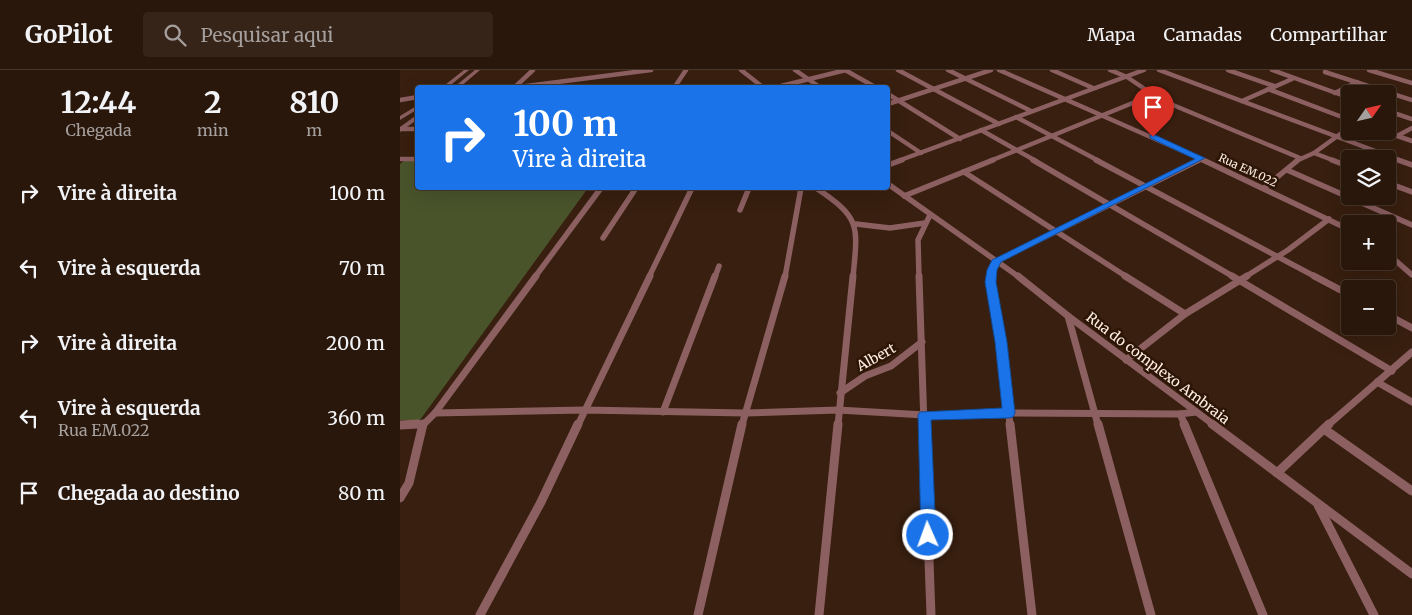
<!DOCTYPE html>
<html lang="pt">
<meta charset="utf-8">
<style>
body{margin:0;font-family:Merriweather,serif;background:#362419;color:#f1f3f6;height:100vh;display:flex;flex-direction:column;font-size:19px;white-space:nowrap}
*{box-sizing:border-box;margin:0}
p{font-size:16px;color:#a59f9d}
.icon{flex:none;width:28px;height:28px;fill:none;stroke:currentColor;stroke-width:2;stroke-linecap:round;stroke-linejoin:round}
.map{position:relative;flex:1;overflow:hidden}
.sheet{display:flex;flex-direction:column;background:#2a170b;width:400px}
.sheet>*{flex:none}
.hud{position:absolute;left:15px;top:15px;width:475px;height:105px;border-radius:5px;box-shadow:0 5px 20px #0002,0 0 0 1px #46362c;background:#1a73e8;color:#fff;overflow:hidden}
.needle{width:32px;rotate:56deg}
.tools{position:absolute;left:941px;top:15px;display:grid;gap:10px}
.tools a{display:grid;place-items:center;width:55px;height:55px;border-radius:5px;background:#2a170b;box-shadow:0 5px 20px #0002,0 0 0 1px #46362c;font-size:25px}
.pin{position:absolute;display:grid;place-items:center;width:42px;height:42px;color:#fff;margin:-51px -21px;border-radius:50% 50% 50% 0;rotate:-45deg;box-shadow:0 0 5px #0007}
.pin .icon{rotate:45deg}
.me{position:absolute;width:55px;margin:-28px;rotate:358deg;stroke-linejoin:round;filter:drop-shadow(0 0 4px #0008)}
.turn{display:flex;align-items:center;gap:18px;height:105px;padding:0 15px;font-size:22px}
.turn .icon{width:65px;height:65px;stroke-width:2.5}
.turn b{display:block;font-size:35px;line-height:42px}
.eta{display:flex;justify-content:space-evenly;align-items:center;height:85px;text-align:center}
.eta b{font-size:30px;font-weight:700;line-height:35px}
ul{padding:0;list-style:none}
li{display:flex;align-items:center;gap:15px;height:75px;padding:0 15px}
li div{flex:1}
li b{display:block;font-size:19px}
li em{font-style:normal}
header{display:flex;align-items:center;gap:30px;box-sizing:border-box;height:70px;padding:0 25px;background:#2a170b;border-bottom:1px solid #46362c}
header strong{font-size:24px}
nav{display:flex;gap:28px;margin-inline-start:auto;font-size:18px}
.search{width:350px;height:45px;background:#362419;display:flex;align-items:center;gap:12px;box-sizing:border-box;padding:0 18px;border-radius:5px;color:#a59f9d;font-size:19px}
main{display:flex;flex:1;min-height:0}
.map>svg:first-child{display:block}
</style>
<header>
<strong>GoPilot</strong>
<div class="search"><svg class="icon" aria-label="search" viewBox="0 0 24 24"><circle cx="10" cy="10" r="6"/><path d="M15 15l6 6"/></svg>Pesquisar aqui</div>
<nav><a>Mapa</a><a>Camadas</a><a>Compartilhar</a></nav>
</header>
<main>
<section class="sheet">
<div class="eta">
<div><b>12:44</b><p>Chegada</p></div>
<div><b>2</b><p>min</p></div>
<div><b>810</b><p>m</p></div>
</div>
<ul>
<li><svg class="icon" aria-label="right" viewBox="0 0 24 24"><path d="M7 20v-9h11M14 6l5 5-5 5"/></svg><div><b>Vire à direita</b></div><em>100 m</em></li>
<li><svg class="icon" aria-label="left" viewBox="0 0 24 24"><path d="M17 20v-9H6M10 6l-5 5 5 5"/></svg><div><b>Vire à esquerda</b></div><em>70 m</em></li>
<li><svg class="icon" aria-label="right" viewBox="0 0 24 24"><path d="M7 20v-9h11M14 6l5 5-5 5"/></svg><div><b>Vire à direita</b></div><em>200 m</em></li>
<li><svg class="icon" aria-label="left" viewBox="0 0 24 24"><path d="M17 20v-9H6M10 6l-5 5 5 5"/></svg><div><b>Vire à esquerda</b><p>Rua EM.022</p></div><em>360 m</em></li>
<li><svg class="icon" aria-label="arrive" viewBox="0 0 24 24"><path d="M6 21V4h12l-3 4 3 4H6"/></svg><div><b>Chegada ao destino</b></div><em>80 m</em></li>
</ul>
</section>
<div class="map">
<svg width="1012" height="545" viewBox="0 0 1012 545">
<rect width="100%" height="100%" fill="#381f0f"/>
<polygon fill="#4a542b" points="4,91 17,91 18,118 188,118 20,350 0,350 0,94"/>
<g fill="none" stroke-linecap="round" stroke-linejoin="round">
<g stroke="#8c5f61" stroke-width="4.5">
<polyline points="341,0 364,18"/>
<polyline points="395,0 421,18"/>
<polyline points="445,0 477,18"/>
<polyline points="498,0 599,54"/>
<polyline points="548,0 631,41"/>
<polyline points="599,0 805,91"/>
<polyline points="652,0 693,18"/>
<polyline points="710,0 727,7 761,30 900,88"/>
<polyline points="759,0 1002,91"/>
<polyline points="828,0 874,16"/>
<polyline points="872,0 950,28"/>
<polyline points="969,0 1012,13"/>
<polyline points="925,2 1012,30"/>
<polyline points="115,17 133,0"/>
<polyline points="111,18 251,0"/>
<polyline points="274,18 286,0"/>
<polyline points="335,18 381,16 446,0"/>
<polyline points="868,19 950,50"/>
<polyline points="935,23 957,12"/>
<polyline points="488,24 560,69"/>
<polyline points="0,30 18,27"/>
<polyline points="842,31 892,9"/>
<polyline points="488,34 591,0"/>
<polyline points="988,41 1012,49"/>
<polyline points="616,47 699,91"/>
<polyline points="1,59 18,59"/>
<polyline points="581,60 636,91"/>
<polyline points="488,61 521,83"/>
<polyline points="983,61 1012,71"/>
<polyline points="997,66 1012,58"/>
<polyline points="914,83 935,91"/>
<polyline points="0,89 18,89"/>
<polyline points="498,91 744,0"/>
<polyline points="590,91 740,30 748,21"/>
<polyline points="797,91 801,89"/>
<polyline points="896,91 914,83 950,57"/>
</g>
<g stroke="#8c5f61" stroke-width="5.5">
<polyline points="633,90 834,207"/>
<polyline points="696,90 916,207"/>
<polyline points="803,90 950,160"/>
<polyline points="932,90 950,97"/>
<polyline points="998,90 1012,95"/>
<polyline points="488,95 502,90"/>
<polyline points="887,100 1012,155"/>
<polyline points="564,102 727,207"/>
<polyline points="988,113 1012,122"/>
<polyline points="488,114 619,207"/>
<path d="M416,118c45,30 42,37 37,89"/>
<polyline points="864,118 898,90"/>
<polyline points="504,126 593,90"/>
<polyline points="340,140 349,118"/>
<polyline points="456,154 490,158 525,153"/>
<polyline points="203,168 236,118"/>
<polyline points="988,184 1012,205"/>
<polyline points="135,207 201,118"/>
<polyline points="249,207 292,118"/>
<polyline points="315,207 319,196"/>
<polyline points="385,207 401,118"/>
<polyline points="519,207 518,170 530,145"/>
<polyline points="591,207 597,191 799,90"/>
<polyline points="845,207 888,180 929,149"/>
</g>
<g stroke="#8c5f61" stroke-width="7">
<polyline points="519,206 524,355"/>
<polyline points="591,206 590,212 601,272 610,355"/>
<polyline points="618,206 668,246 814,355"/>
<polyline points="725,206 785,244"/>
<polyline points="832,206 992,301"/>
<polyline points="914,206 950,225"/>
<polyline points="988,245 1012,258"/>
<polyline points="668,246 698,355"/>
<polyline points="726,290 785,244 847,206"/>
<polyline points="977,312 1012,332"/>
<polyline points="440,323 465,306 491,296 522,272"/>
<polyline points="263,342 315,206"/>
<polyline points="35,343 184,340 345,343 438,340 525,345 609,343 780,344 796,342"/>
<polyline points="780,344 785,355"/>
<polyline points="0,355 23,354"/>
<polyline points="23,355 35,343 136,206"/>
<polyline points="178,355 250,206"/>
<polyline points="342,355 385,206"/>
<polyline points="438,355 453,206"/>
<polyline points="928,355 1012,282"/>
</g>
<g stroke="#8c5f61" stroke-width="9">
<polyline points="524,354 531,545"/>
<polyline points="610,354 632,545"/>
<polyline points="698,354 751,545"/>
<polyline points="784,354 863,545"/>
<polyline points="812,354 1012,504"/>
<polyline points="0,355 18,354"/>
<polyline points="924,359 1012,421"/>
<polyline points="877,403 929,354"/>
<polyline points="0,428 9,413 23,354"/>
<polyline points="918,435 974,545"/>
<polyline points="80,545 141,432 178,354"/>
<polyline points="298,545 342,354"/>
<polyline points="419,545 438,354"/>
</g>
<g fill="#8c5f61" fill-rule="evenodd">
<polygon points="64,0 69,0 47,18 41,18"/>
<polygon points="75,0 80,0 59,18 53,18"/>
<polygon points="18,35 18,39 0,50 0,46"/>
<polygon points="18,44 18,49 0,62 0,57"/>
</g>
</g>
<polygon fill="#1a73e8" stroke="#114b97" points="750,65 755,65 805,88 601,192 597,200 596,212 607,272 615,343 613,347 609,348 531,350 536,465 534,470 528,472 523,470 521,465 518,345 520,342 602,338 595,272 585,212 587,200 592,190 795,89 750,68"/>
<g text-anchor="middle" dominant-baseline="central" stroke-width="5" stroke-linejoin="round" paint-order="stroke">
<g font-size="11" fill="#ffeee3" stroke="#2d1505">
<text transform="translate(848 100) rotate(25)">Rua EM.022</text>
</g>
<g font-size="14" fill="#ffeee3" stroke="#2d1505">
<text transform="translate(476 287) rotate(-29)">Albert</text>
<text transform="translate(758 298) rotate(37)">Rua do complexo Ambraia</text>
</g>
</g>
</svg>
<div class="tools">
<a><svg class="needle" viewBox="-14 -14 28 28"><path d="M0-13l5 13h-10z" fill="#e53935"/><path d="M0 13l5-13h-10z" fill="#a59f9d"/></svg></a>
<a><svg class="icon" aria-label="layers" viewBox="0 0 24 24"><path d="M12 4l9 5-9 5-9-5zM3 14l9 5 9-5"/></svg></a>
<a>+</a>
<a>−</a>
</div>
<div class="pin" style="left:753px;top:67px;background:#d93025"><svg class="icon" aria-label="arrive" viewBox="0 0 24 24"><path d="M6 21V4h12l-3 4 3 4H6"/></svg></div>
<svg class="me" style="left:528px;top:465px" viewBox="-20 -20 40 40"><circle r="17" fill="#1a73e8" stroke="#fff" stroke-width="3"/><path d="M0-11L8 9 0 5-8 9z" fill="#fff"/></svg>
<div class="hud">
<div class="turn"><svg class="icon" aria-label="right" viewBox="0 0 24 24"><path d="M7 20v-9h11M14 6l5 5-5 5"/></svg><div><b>100 m</b>Vire à direita</div></div>
</div>
</div>
</main>
